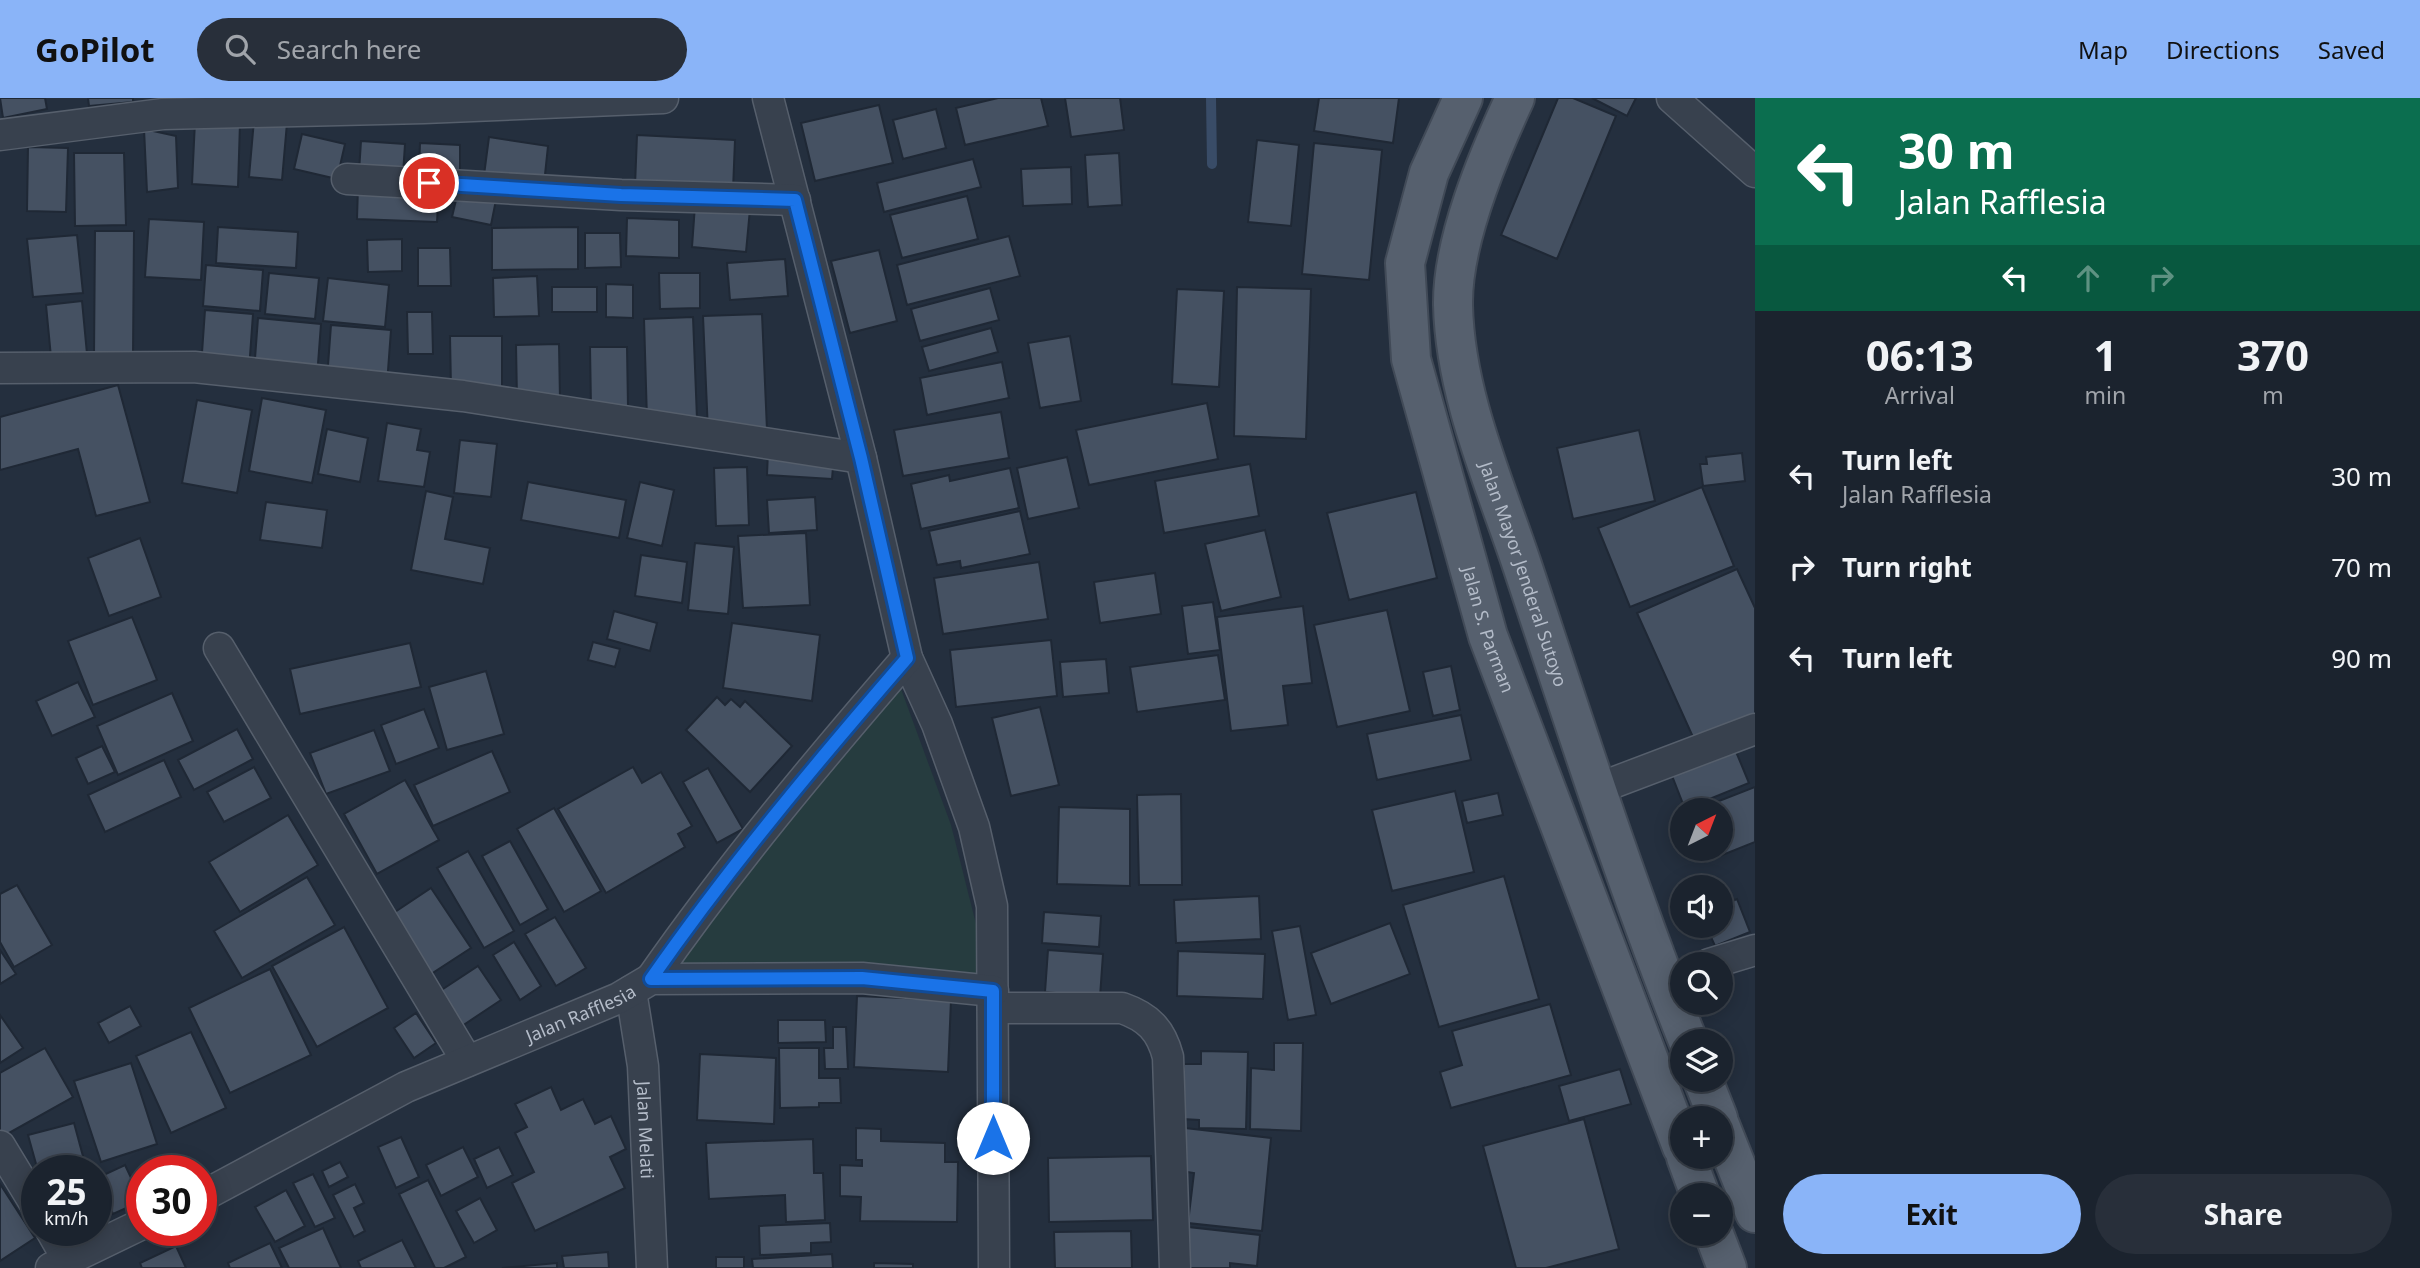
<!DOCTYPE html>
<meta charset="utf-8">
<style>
body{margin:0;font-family:"Noto Sans",sans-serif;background:#282f3a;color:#f1f3f6;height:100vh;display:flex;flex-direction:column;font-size:26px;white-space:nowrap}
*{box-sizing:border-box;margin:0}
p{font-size:23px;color:#a0a4aa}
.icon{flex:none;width:38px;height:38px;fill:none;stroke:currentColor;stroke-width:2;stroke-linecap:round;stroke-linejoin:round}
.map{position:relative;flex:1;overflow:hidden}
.side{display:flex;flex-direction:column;background:#1b232e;width:665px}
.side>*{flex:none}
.guide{background:#0b6e4f;color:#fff;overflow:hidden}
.needle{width:46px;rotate:42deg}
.fabs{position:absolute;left:1670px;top:700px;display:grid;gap:14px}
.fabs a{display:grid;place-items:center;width:63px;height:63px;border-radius:50%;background:#1b232e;box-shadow:0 4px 18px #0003,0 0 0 2px #39404a;font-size:35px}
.speed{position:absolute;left:21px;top:1057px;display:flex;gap:14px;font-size:35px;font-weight:700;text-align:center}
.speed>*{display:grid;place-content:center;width:91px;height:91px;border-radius:50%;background:#1b232e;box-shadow:0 4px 18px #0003,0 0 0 2px #39404a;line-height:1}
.speed small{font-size:18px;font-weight:400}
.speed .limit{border:10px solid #d22;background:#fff;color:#111}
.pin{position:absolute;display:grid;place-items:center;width:60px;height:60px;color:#fff;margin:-30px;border:4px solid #fff;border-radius:50%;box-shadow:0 2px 7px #0007}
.me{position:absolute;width:77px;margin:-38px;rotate:0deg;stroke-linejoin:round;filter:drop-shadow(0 0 5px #0008)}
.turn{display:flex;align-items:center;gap:24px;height:147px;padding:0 28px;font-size:32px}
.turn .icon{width:91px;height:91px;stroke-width:2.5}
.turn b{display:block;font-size:49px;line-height:60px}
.lanes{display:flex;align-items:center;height:66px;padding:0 28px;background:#0003;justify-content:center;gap:35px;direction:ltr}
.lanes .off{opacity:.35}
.eta{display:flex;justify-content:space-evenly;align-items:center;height:119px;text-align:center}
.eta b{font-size:42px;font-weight:700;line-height:49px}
.cta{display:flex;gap:14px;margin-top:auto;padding:14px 28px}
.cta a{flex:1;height:80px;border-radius:42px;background:#8ab4f8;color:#111;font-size:28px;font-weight:700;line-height:80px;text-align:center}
.cta a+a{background:#282f3a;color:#f1f3f6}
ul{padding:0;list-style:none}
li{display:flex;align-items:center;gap:21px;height:91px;padding:0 28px}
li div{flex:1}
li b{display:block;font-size:26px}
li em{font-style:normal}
header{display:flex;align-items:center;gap:42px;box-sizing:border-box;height:98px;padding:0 35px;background:#8ab4f8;color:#111}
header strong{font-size:33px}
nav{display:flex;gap:38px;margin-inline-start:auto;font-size:24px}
.search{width:490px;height:63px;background:#282f3a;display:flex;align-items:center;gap:18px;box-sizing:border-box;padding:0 24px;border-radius:38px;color:#a0a4aa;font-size:26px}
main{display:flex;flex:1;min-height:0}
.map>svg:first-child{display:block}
</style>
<header>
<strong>GoPilot</strong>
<div class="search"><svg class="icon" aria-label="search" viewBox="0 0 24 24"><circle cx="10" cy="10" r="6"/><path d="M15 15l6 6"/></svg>Search here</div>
<nav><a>Map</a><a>Directions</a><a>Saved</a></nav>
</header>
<main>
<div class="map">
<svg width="1755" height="1170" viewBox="0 0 1755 1170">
<rect width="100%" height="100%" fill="#242f3e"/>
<polygon fill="#263c3f" points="901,591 951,727 993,893 644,889"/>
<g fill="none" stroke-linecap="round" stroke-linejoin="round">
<polyline stroke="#394c67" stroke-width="10" points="1211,0 1212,66"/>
</g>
<g fill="#455162" stroke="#1f2835" stroke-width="2">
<polygon points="0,0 45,0 47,11 3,20"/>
<polygon points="88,0 133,0 133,4 89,8"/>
<polygon points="998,0 1041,0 1048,28 965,47 956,10"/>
<polygon points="1065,0 1120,0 1124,32 1071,39"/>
<polygon points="1319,0 1399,0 1393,45 1314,33"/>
<polygon points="1558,0 1573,0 1616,18 1557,161 1501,137"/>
<polygon points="1592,0 1636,0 1627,18"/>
<polygon points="879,7 893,65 815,83 801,25"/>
<polygon points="936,11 946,50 903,61 893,22"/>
<polygon points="254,22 287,25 282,82 249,79"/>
<polygon points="195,23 240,25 238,89 192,86"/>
<polygon points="144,31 176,38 178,90 147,94"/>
<polygon points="302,36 345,46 337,81 294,71"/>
<polygon points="637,37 735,42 733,92 635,88"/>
<polygon points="489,39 548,48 544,86 484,77"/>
<polygon points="1257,42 1299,47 1291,128 1248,124"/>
<polygon points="361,43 405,46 403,77 359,74"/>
<polygon points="420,45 460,47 460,77 419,75"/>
<polygon points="1314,45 1382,52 1369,182 1302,176"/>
<polygon points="28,49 68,50 66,114 27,113"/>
<polygon points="74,55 124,55 126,127 75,128"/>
<polygon points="1119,55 1122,107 1088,109 1085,57"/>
<polygon points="973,61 981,89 884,114 877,85"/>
<polygon points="1071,69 1072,106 1023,108 1021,71"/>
<polygon points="358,88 439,91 437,124 357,121"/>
<polygon points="459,89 497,97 491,127 452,119"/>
<polygon points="967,98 978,141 902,160 890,117"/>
<polygon points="695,107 750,111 746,154 692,149"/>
<polygon points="627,120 679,122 679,160 626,158"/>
<polygon points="149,121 204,124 201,182 145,179"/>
<polygon points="218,129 298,134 296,170 216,165"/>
<polygon points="578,129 578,171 492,172 492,130"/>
<polygon points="95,133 134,133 133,259 94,259"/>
<polygon points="585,135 620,135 621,169 585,170"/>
<polygon points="77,137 83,195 33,199 27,141"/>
<polygon points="1009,138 1020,178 907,207 897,167"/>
<polygon points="402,141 402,173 368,174 367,142"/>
<polygon points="418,150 450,150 451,188 418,188"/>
<polygon points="879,152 897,223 850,235 831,163"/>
<polygon points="785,161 788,198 730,202 727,165"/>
<polygon points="206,167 263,172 260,213 203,208"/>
<polygon points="269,175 319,180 315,221 265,216"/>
<polygon points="659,175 700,175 700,210 660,211"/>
<polygon points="537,178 539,218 494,219 493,180"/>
<polygon points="328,180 389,187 385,229 323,223"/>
<polygon points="606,186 633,187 633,220 606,219"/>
<rect x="552" y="189" width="45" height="25"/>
<polygon points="1237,189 1311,191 1306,341 1234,338"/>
<polygon points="990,190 999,222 920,243 911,211"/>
<polygon points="1177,191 1224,193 1219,289 1172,286"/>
<polygon points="82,203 87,256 51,259 46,207"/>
<polygon points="205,212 253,216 249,272 201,269"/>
<polygon points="407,214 432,214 433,256 408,256"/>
<polygon points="762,216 767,332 708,334 703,218"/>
<polygon points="693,219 697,321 647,322 644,221"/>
<polygon points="258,220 321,226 317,279 254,274"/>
<polygon points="331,227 391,232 387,286 327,281"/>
<polygon points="991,230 998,254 929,273 922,249"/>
<polygon points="450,238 502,238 502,290 451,291"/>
<polygon points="1070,238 1081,303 1040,310 1028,245"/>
<polygon points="559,246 560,302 517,302 516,247"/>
<polygon points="590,249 627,249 628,309 591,310"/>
<polygon points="1002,264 1009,300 927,317 920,280"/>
<polygon points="118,287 150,404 96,418 78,351 0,372 0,319"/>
<polygon points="262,300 326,312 312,385 249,373"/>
<polygon points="197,302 252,312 237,395 182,385"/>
<polygon points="1207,305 1218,361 1089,387 1076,332"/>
<polygon points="1001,314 1009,360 903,378 894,332"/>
<polygon points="387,325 421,331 417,352 430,354 424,389 378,383"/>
<polygon points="327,331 368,340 360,384 318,376"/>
<polygon points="1639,332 1655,403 1573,421 1557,350"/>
<polygon points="460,342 497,346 491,399 454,395"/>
<polygon points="768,353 834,357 832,381 767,377"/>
<polygon points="1742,355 1745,383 1703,388 1700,366 1707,366 1706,359"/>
<polygon points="1067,359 1079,410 1028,421 1017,370"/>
<polygon points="1250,366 1259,418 1164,435 1155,383"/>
<polygon points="747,369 749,427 716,428 714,370"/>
<polygon points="1010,370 1019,410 921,431 911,386 949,377 950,383"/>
<polygon points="528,384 626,402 619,440 521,422"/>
<polygon points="640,384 674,392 662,448 627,440"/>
<polygon points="1702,389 1734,468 1630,509 1598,430"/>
<polygon points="426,393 453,399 445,441 490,450 483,486 411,472"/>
<polygon points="1416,394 1437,480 1349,502 1327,415"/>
<polygon points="815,399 817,432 769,435 767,402"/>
<polygon points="266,404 327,412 322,450 260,442"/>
<polygon points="1020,413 1030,456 961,470 960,463 937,467 929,433"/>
<polygon points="1265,432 1281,499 1221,513 1205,446"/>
<polygon points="806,435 810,507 743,510 738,438"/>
<polygon points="140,440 161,499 109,518 88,460"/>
<polygon points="695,445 734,449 728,516 688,512"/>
<polygon points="641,457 687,464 682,505 635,498"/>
<polygon points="1039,464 1048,521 943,536 934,480"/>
<polygon points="1737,471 1755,510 1755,622 1697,648 1637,515"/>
<polygon points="1155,475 1161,516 1100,525 1094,484"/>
<polygon points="1213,504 1220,552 1188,556 1182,508"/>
<polygon points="1303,508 1312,585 1283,588 1288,627 1231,633 1217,519"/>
<polygon points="1387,512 1410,613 1337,629 1314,527"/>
<polygon points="614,513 657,525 650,553 607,541"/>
<polygon points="132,519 157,582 93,607 68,543"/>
<polygon points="732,525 820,537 812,603 723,590"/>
<polygon points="1051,542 1057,598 956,609 950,552"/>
<polygon points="593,544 620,551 615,569 588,562"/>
<polygon points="410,545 421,589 300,616 290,571"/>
<polygon points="1218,557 1225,602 1137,614 1130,569"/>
<polygon points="1106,561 1109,595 1063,599 1060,564"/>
<polygon points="1451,568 1460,612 1433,618 1423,574"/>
<polygon points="486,573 504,636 447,652 429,589"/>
<polygon points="78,584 95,619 52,638 36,603"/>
<polygon points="172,595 193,643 118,677 97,628"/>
<polygon points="717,599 725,607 731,601 740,609 745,603 792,648 750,694 686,632"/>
<polygon points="1040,609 1059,687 1011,698 992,620"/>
<polygon points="424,611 439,650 396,666 381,627"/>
<polygon points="1461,617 1471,662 1377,682 1367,636"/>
<polygon points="237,631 253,661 194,692 178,662"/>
<polygon points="374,632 390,673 326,696 310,655"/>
<polygon points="1732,644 1749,685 1685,711 1669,670"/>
<polygon points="102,648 115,674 88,686 76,660"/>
<polygon points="492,653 510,694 433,728 414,687"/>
<polygon points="164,662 181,699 105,734 88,697"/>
<polygon points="254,669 271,700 224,724 207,694"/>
<polygon points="633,669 642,685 661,674 692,728 678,736 685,749 606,795 558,711"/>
<polygon points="708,670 743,731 717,745 683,684"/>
<polygon points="405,682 439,742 377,776 344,716"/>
<polygon points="1755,689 1755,744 1705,764 1699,751 1720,751 1720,712 1696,712"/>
<polygon points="1455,693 1474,774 1392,793 1372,712"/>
<polygon points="1498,695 1503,717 1467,725 1462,703"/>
<polygon points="1181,696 1182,787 1139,787 1137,697"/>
<polygon points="1059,709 1130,711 1130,788 1057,786"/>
<polygon points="554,710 601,793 564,814 517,731"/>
<polygon points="288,717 318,767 240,814 209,764"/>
<polygon points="510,743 548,811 520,827 482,758"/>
<polygon points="468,753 514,833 484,850 437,770"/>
<polygon points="1504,778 1539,901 1439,929 1403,807"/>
<polygon points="307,779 335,827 242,880 214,833"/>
<polygon points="17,787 52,847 14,869 0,844 0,796"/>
<polygon points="431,790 471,850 431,876 392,816"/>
<polygon points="1259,798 1261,841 1176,845 1174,802"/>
<polygon points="1737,801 1750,834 1715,848 1706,828 1720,828 1720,808"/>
<polygon points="1044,814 1101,818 1099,849 1042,845"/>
<polygon points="555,819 586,870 556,888 525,836"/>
<polygon points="1390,825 1410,876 1331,906 1311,855"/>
<polygon points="1300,828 1316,917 1288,922 1272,833"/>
<polygon points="344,829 388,910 317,949 272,868"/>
<polygon points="514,844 541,888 520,902 493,857"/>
<polygon points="0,852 16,876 0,886"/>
<polygon points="1048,852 1103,856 1100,899 1045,894"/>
<polygon points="1178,853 1265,856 1263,901 1177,898"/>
<polygon points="478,868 501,902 459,930 437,895"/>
<polygon points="270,871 311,957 230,995 189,910"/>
<polygon points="857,898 951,902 948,974 854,969"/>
<polygon points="1550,906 1571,977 1451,1010 1440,974 1462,967 1452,933"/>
<polygon points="130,908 141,928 109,945 98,925"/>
<polygon points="416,915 436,945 414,960 394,930"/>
<polygon points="0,917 23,950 0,965"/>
<polygon points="778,922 825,922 826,944 778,945"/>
<polygon points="833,929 846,929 848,971 825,971 824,950 833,950"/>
<polygon points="191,934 226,1010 171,1035 136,958"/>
<polygon points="1274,945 1303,945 1301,1033 1250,1031 1251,970 1274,972"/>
<polygon points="45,950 73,999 0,1040 0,975"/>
<polygon points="779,950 819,950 819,980 840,980 841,1005 819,1005 819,1009 780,1010"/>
<polygon points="1201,953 1248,954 1246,1031 1199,1030 1199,1022 1182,1021 1184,966 1201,966"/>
<polygon points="700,956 776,960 774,1026 697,1022"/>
<polygon points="131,965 157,1046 101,1064 74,983"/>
<polygon points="1620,971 1631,1006 1569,1023 1559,988"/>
<polygon points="551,989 561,1012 583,1001 595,1026 611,1018 626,1051 610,1059 625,1090 535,1133 512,1085 534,1074 515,1035 527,1029 515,1006"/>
<polygon points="1584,1021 1619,1151 1546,1170 1516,1170 1483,1048"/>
<polygon points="74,1025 87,1073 38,1073 28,1037"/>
<polygon points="856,1030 881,1031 881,1043 945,1045 945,1064 958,1064 957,1124 860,1123 861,1099 840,1098 840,1067 862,1068 862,1062 856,1062"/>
<polygon points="1185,1030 1271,1040 1262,1133 1188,1125 1194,1075 1181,1073"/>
<polygon points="401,1039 419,1079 396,1090 378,1049"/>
<polygon points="813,1041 814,1075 823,1075 825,1122 786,1124 785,1097 709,1101 706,1045"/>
<polygon points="463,1049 478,1079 441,1098 426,1067"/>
<polygon points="499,1049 513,1077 487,1090 474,1061"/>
<polygon points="1151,1058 1153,1122 1049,1124 1048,1060"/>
<polygon points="340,1064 348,1079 329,1089 322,1073"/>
<polygon points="125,1067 142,1103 113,1116 97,1080"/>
<polygon points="313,1076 335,1120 315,1129 293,1085"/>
<polygon points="428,1082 466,1159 444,1170 435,1170 399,1096"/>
<polygon points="0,1086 35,1140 0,1163"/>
<polygon points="355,1086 364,1105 354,1110 365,1133 354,1139 333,1097"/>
<polygon points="286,1092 305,1128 275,1144 255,1109"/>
<polygon points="480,1100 497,1132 474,1145 456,1113"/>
<polygon points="830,1125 831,1144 811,1145 811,1155 760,1157 759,1128"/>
<polygon points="1188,1129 1260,1137 1257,1168 1230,1165 1230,1170 1184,1170"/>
<polygon points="323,1130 341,1170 289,1170 279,1150"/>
<polygon points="1131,1133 1132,1170 1055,1170 1054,1134"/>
<polygon points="402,1142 416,1170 361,1170 358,1163"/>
<polygon points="270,1145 282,1170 230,1170 228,1165"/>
<polygon points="176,1148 186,1170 142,1170 140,1165"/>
<polygon points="608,1154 609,1170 564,1170 562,1158"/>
<polygon points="832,1156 833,1170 753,1170 752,1161"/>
<rect x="716" y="1159" width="28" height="11"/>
<polygon points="557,1165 557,1170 502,1170"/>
<polygon points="874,1165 913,1166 913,1170 874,1170"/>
</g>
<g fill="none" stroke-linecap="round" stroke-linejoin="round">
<defs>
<g id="minor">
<polyline points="768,0 861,360 907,560 937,626 974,729 992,808 994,1170"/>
<polyline points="1672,0 1755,74"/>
<polyline points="0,37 163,16 424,10 663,0"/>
<polyline points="347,81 621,97 795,102"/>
<polyline points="0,270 194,269 463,298 861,360"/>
<polyline points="219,550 467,963"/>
<polyline points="1594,692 1755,631"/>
<polyline points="1709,866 1755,852"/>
<path d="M651,881c79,-113 166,-217 256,-321"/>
<path id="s1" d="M631,893l12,75 9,202"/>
<path d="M993,910h129c26,9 39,22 46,49l7,211"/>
<polyline points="0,1048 37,1109"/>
<path id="s2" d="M201,1099l205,-110 213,-89 32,-19 211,-1 131,13"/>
<polyline points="51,1132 67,1160"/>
<polyline points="51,1170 142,1126"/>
</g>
<g id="major">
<path id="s3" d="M1463,0l-34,75 -24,90 6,96 77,277 194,511"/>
<path id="s4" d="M1515,0c-27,58 -63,143 -62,207 2,90 41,176 69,260 53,160 104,320 166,476"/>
<polyline points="1703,982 1718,1020"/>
<polyline points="1720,1027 1755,1115"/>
<polyline points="1686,1059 1700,1097"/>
<polyline points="1714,1136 1727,1170"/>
</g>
</defs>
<use href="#minor" stroke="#565f6c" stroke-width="33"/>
<use href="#major" stroke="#414a57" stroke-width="42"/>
<use href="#minor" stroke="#38414e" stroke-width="30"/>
<use href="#major" stroke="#56606e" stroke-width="38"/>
</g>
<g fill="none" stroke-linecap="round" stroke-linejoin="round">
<defs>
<path id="route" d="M429,85l192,12 174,5 66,258 46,200c-90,104 -177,208 -256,321l211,-1 131,13v147"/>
</defs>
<use href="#route" stroke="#114b97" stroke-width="18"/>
<use href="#route" stroke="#1a73e8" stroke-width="12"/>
</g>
<g text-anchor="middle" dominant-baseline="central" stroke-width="5" stroke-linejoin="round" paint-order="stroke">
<g font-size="18" fill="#b4bcc9" stroke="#1d2633">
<text stroke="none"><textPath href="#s4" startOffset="497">Jalan Mayor Jenderal Sutoyo</textPath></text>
<text stroke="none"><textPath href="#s3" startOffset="553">Jalan S. Parman</textPath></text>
<text stroke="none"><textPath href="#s2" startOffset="422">Jalan Rafflesia</textPath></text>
<text stroke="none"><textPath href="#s1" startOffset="140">Jalan Melati</textPath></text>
</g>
</g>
</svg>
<div class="fabs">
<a><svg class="needle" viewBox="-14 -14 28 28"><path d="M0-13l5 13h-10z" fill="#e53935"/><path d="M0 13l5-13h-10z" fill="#a0a4aa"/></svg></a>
<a><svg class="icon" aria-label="sound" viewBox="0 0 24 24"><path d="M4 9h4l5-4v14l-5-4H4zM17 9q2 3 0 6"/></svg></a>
<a><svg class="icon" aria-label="search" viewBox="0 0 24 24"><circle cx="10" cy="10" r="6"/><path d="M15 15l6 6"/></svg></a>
<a><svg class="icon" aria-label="layers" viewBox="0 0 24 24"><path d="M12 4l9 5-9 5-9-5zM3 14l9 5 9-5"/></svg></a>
<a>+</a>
<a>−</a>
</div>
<div class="speed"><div>25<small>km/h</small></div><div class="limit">30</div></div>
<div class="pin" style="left:429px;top:85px;background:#d93025"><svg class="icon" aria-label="arrive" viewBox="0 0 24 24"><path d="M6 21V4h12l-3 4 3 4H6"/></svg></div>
<svg class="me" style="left:993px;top:1040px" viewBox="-20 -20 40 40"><circle r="19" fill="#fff"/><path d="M0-13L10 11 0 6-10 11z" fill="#1a73e8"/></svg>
</div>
<section class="side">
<div class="guide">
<div class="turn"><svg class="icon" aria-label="left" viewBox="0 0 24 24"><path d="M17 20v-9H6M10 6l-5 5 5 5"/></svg><div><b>30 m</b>Jalan Rafflesia</div></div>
<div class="lanes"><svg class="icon" aria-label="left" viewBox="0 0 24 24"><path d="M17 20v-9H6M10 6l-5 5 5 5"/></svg><svg class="icon off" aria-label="ahead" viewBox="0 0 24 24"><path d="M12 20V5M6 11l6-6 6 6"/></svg><svg class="icon off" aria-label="right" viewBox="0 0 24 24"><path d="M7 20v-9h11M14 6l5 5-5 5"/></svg></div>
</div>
<div class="eta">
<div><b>06:13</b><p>Arrival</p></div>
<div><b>1</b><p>min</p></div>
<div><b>370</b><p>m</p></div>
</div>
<ul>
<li><svg class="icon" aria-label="left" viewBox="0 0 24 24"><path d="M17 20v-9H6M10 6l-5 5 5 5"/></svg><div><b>Turn left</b><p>Jalan Rafflesia</p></div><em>30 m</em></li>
<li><svg class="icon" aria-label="right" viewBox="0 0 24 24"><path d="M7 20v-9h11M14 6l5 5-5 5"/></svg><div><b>Turn right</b></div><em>70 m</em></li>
<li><svg class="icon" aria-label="left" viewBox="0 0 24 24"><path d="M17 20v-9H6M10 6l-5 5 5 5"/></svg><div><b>Turn left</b></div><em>90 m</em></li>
</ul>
<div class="cta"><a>Exit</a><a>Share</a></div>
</section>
</main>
